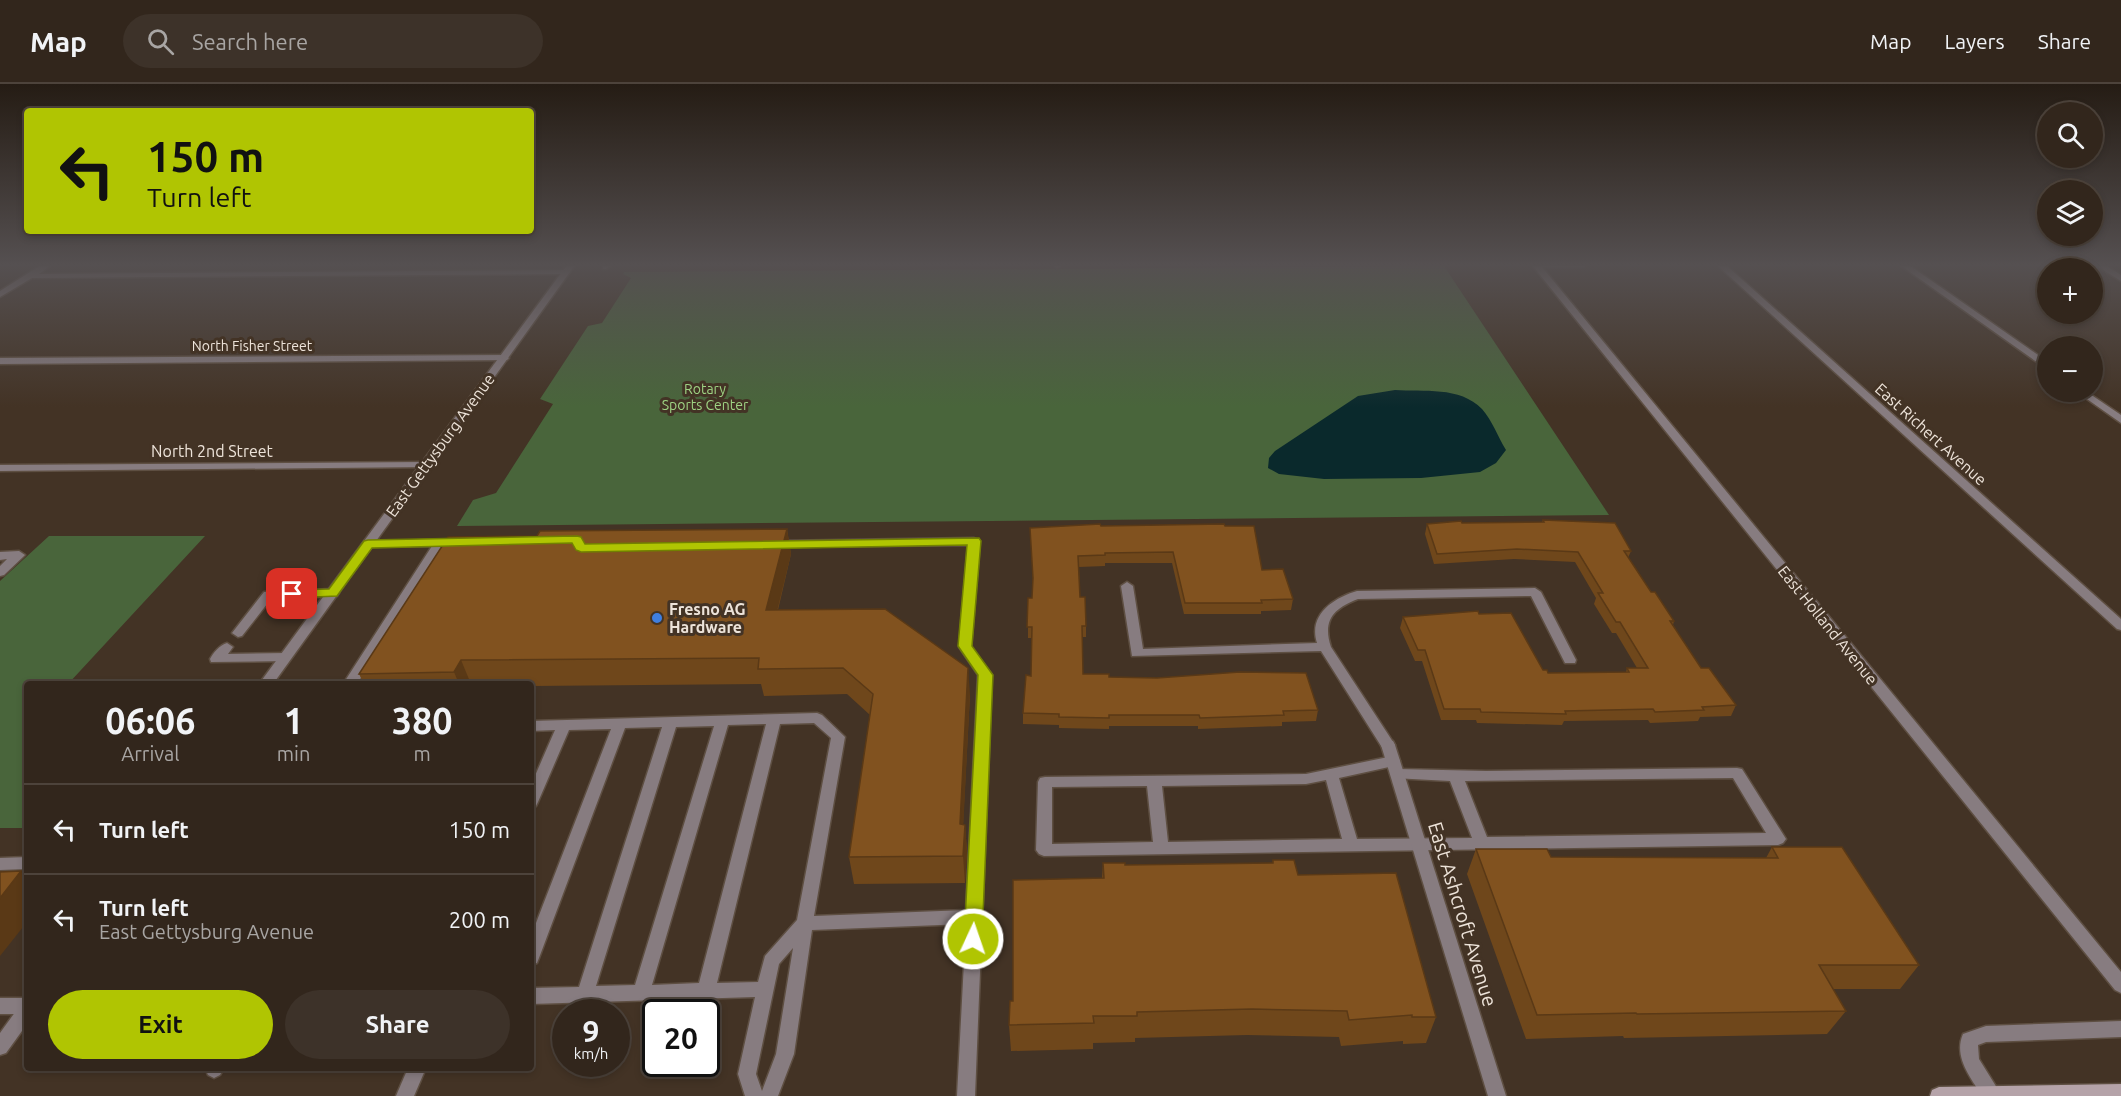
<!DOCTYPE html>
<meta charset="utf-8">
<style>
body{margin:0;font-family:Ubuntu,sans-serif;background:#3d3229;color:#f1f3f6;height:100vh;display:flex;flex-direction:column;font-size:22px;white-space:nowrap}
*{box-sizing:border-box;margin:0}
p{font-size:20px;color:#a8a5a3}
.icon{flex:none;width:33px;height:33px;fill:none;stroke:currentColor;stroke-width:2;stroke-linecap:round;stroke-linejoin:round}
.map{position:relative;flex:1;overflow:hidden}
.panel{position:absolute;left:24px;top:597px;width:510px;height:390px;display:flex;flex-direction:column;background:#32261c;border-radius:6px;box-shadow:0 3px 9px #0003,0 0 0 2px #4d433b}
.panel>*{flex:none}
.top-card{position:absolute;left:24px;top:24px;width:510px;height:126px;border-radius:6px;box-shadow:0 3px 9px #0003,0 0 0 2px #4d433b;background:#b0c502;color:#111;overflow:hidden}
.fabs{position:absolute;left:2037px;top:18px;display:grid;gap:12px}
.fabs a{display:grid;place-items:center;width:66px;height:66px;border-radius:50%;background:#32261c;box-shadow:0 3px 9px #0003,0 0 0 2px #4d433b;font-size:30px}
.speed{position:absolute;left:552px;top:915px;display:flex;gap:12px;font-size:30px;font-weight:700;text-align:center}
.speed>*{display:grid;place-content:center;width:78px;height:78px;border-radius:50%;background:#32261c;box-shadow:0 3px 9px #0003,0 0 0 2px #4d433b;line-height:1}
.speed small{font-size:15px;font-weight:400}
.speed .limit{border:3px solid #111;border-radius:9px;background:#fff;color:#111}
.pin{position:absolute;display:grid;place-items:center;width:51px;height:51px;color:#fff;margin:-26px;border-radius:12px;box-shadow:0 3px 9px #0006}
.me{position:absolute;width:66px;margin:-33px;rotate:3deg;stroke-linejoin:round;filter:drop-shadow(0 0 4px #0008)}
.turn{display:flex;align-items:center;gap:21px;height:126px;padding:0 24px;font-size:27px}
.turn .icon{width:78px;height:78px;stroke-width:2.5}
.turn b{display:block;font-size:42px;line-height:51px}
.eta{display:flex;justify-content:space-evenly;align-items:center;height:102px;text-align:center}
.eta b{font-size:36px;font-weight:700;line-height:42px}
.action{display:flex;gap:12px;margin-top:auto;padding:12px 24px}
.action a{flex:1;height:69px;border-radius:36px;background:#b0c502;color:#111;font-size:24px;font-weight:700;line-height:69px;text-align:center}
.action a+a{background:#3d3229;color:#f1f3f6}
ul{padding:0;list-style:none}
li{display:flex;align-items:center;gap:18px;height:90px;padding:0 24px;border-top:2px solid #4d433b}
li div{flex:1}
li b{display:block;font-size:22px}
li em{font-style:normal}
header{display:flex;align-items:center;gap:36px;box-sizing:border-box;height:84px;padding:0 30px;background:#32261c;border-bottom:2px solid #4d433b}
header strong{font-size:28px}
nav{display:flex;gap:33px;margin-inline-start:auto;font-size:21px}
.search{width:420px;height:54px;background:#3d3229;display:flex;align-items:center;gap:15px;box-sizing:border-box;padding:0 21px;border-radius:33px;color:#a8a5a3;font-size:22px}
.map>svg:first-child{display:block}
</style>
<header>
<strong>Map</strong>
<div class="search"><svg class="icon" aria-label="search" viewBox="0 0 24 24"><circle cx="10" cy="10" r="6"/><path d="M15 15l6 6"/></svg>Search here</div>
<nav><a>Map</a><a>Layers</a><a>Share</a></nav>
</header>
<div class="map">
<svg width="2121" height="1012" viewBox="0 0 2121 1012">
<rect width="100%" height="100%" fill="#433325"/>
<g fill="#49653b">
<polygon points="1444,182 1609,431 457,442 473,416 496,409 553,320 540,315 588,242 602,239 631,194 623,190 624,188"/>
<polygon points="49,452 205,452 68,600 27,600 27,744 0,744 0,497"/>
</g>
<path fill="#0a292c" d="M1395,306c28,2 65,-4 87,19 10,11 16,28 24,41l-10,13 -16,9 -59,6 -97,1 -45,-5 -11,-6 1,-10 6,-7 83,-55z"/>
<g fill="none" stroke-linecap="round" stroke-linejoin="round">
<defs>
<g id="service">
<path d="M974,454l6,3 -9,106 21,28 -17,421h-18l9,-172 -154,6 -18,124 -16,42h-33l-7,-22 17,-77 -224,7v-16l48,-1 83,-260 -37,1 -86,230 -2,5 -6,2v-29l80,-207 -42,1 -31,72 -2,4 -5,2v-23l24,-55 -24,1v-10l286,-8 5,2 23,22 -31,179 152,-6 12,-235 -19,-28 9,-102 -192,2 -6,-3 6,-3zM814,639l17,15 -34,182 -32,36 -7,26 -41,1 63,-259zM766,640l-67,259 -47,2 76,-260zM714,642l-79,259 -39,1 80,-259zM793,864l-17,106 -14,37 -6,-17 23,-110z"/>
<polygon points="460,455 466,458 464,460 444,462 357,600 343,600 432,462 368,463 364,462 362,460 364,458"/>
<polygon points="19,467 25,471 23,473 4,491 0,492 0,482 7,475 0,476 0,468"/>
<path d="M1127,498l6,4 10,63 174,-6c-9,-28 16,-45 40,-52l178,-3 6,4 35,68 -1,3h-10l-34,-67 -173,3c-24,9 -36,21 -27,48l64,98 -2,4h-10l-62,-98 -189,5 -11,-70z"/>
<polygon points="333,505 339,509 337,512 271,515 242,552 238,553 232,549 264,508"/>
<path d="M227,559l6,4 -5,7 58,-1 6,4 -6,4 -75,1 -1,-3c3,-6 10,-14 17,-16z"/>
<path d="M1393,672l5,1 2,4 -2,4 -59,13 18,61 115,-1 -22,-57 -57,-3 -2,-4 2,-4 5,-1 88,2 251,-3 5,1 44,70 -3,4 -5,2 -734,11 -5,-2 -3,-4 2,-68 2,-4 5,-1 261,-3zM1733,694l33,55 -279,4 -22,-56zM1326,696l16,59 -174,3 -6,-56 144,-2zM1147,702l6,56 -101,2v-57z"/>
<polygon points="27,773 27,785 0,786 0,774"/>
<rect x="0" y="914" width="27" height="16"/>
<polygon points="205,984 224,984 220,991 214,994 208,991"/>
<polygon points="408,984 426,984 414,1012 396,1012"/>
</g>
<g id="minor">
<polygon points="41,181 51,181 39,190 566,186 570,188 566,190 32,194 0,213 0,207"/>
<polygon points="603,181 612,181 606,185 603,185"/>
<polygon points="1053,181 1061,181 1061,182 1057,184"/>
<polygon points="1532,181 1587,181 1583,183 1542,183 2121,888 2121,909 2115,906"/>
<polygon points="1717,181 1726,181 2121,535 2121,546 2117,545"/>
<polygon points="1900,181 1909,181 2048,278 2048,286"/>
<polygon points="2095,181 2105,181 2121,191 2121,197"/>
<polygon points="504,271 509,274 507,276 0,280 0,274"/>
<polygon points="2077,308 2087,308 2121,331 2121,339"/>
<polygon points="425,378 429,379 430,381 429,383 0,387 0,381"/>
<polygon points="1388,656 1393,657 1395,661 1506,1012 1488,1012 1381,661 1383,657"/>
<path d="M2121,937v16l-135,5 -8,3 1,14 23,37h-20c-11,-18 -29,-39 -19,-62l23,-8z"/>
</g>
<g id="tertiary">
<polygon points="567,181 575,181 273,600 259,600"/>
<polygon points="27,918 27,940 6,969 0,971 0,949 21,920"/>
</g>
<polygon id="secondary" points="2121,1000 2121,1012 1930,1012 1932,1006 1939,1003"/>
</defs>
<use href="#service" stroke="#5e4f42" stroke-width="3"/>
<use href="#minor" stroke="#5e4f42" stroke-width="3"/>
<use href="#tertiary" stroke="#5e4f42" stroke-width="3"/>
<use href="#secondary" stroke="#5e4f42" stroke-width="3"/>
<use href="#service" fill="#877c80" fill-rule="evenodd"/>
<use href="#minor" fill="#877c80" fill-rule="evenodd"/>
<use href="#tertiary" fill="#877c80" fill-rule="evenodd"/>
<use href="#secondary" fill="#b5a3a9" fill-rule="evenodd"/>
</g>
<g fill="#6f471b">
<polygon points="1543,436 1631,467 1628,474 1651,508 1674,537 1673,541 1701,584 1736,621 1731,632 1700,633 1698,637 1650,639 1648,636 1564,637 1562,641 1477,639 1476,636 1441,636 1422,577 1415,577 1400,544 1403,533 1479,530 1543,586 1548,589 1626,588 1627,584 1637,584 1616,549 1612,549 1594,520 1596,514 1575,478 1514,475 1434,480 1425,450 1427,440 1542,438"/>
<polygon points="1101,442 1225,442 1262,486 1293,515 1291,526 1261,527 1261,530 1184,530 1172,479 1105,479 1105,482 1079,483 1080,513 1086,542 1086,553 1082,553 1083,590 1318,626 1316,637 1282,638 1282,642 1198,645 1198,642 1109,642 1109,645 1059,644 1059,641 1023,640 1023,629 1031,592 1031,554 1028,554 1028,514 1032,514 1033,497 1030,444"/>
<polygon points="787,445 791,470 778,526 970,610 963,741 965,741 967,768 965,799 854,800 849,773 870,631 847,610 764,612 761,600 531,602 531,600 364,600 359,590"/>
<polygon points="1772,763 1919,881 1900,905 1833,905 1846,927 1827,950 1624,954 1623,952 1526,955 1467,790 1476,765 1551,773 1766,774"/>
<polygon points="1273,776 1298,791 1436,933 1426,959 1403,960 1403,957 1341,962 1339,953 1247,951 1135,954 1135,958 1093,959 1093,965 1011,967 1009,941 1013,917 1102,794 1103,779 1125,781 1272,779"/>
</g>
<g fill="#5a3916">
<polygon points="787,445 791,470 771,552 766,526"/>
<polygon points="461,576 471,600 459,600 454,588"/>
<polygon points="968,584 970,610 962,767 960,740"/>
<polygon points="965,741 967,768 965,799 963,772"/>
<polygon points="21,787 27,794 27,838 0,872 0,814"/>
</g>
<g fill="#81521f" stroke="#5a3916" stroke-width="1.5">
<polygon points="1543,436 1615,439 1631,467 1624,467 1651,508 1655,508 1674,537 1670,537 1701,584 1709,584 1736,621 1702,623 1704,626 1655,628 1653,625 1565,627 1566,630 1481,628 1480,625 1444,625 1425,566 1418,566 1403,533 1478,527 1479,530 1511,529 1543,586 1547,586 1548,589 1629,588 1627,584 1648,584 1620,538 1616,538 1598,509 1603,509 1578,468 1517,465 1437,470 1427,440 1461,437 1462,439 1544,438"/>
<polygon points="1100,440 1101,442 1224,440 1225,442 1254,442 1262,486 1283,485 1293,515 1261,516 1262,519 1185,519 1173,468 1105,469 1105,471 1078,472 1080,513 1085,513 1086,542 1082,542 1083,590 1109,590 1109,593 1157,594 1240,588 1306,589 1318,626 1283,627 1284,631 1200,634 1199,631 1109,631 1109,634 1059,633 1059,630 1023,629 1026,591 1031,592 1032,543 1027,543 1028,514 1032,514 1033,494 1030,444"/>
<polygon points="787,445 766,526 885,525 968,584 960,740 965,741 963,772 849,773 873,610 843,584 758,585 759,574 461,576 454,588 359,590 448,453 537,452 540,447"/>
<polygon points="1772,763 1842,763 1919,881 1819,881 1846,927 1637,930 1636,929 1537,931 1476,765 1547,765 1551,773 1778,774"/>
<polygon points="1273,776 1294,776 1298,791 1396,789 1436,933 1412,933 1412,931 1349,936 1347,927 1252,925 1137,928 1137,932 1093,932 1094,939 1009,941 1010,917 1013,917 1013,796 1104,794 1103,779 1125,779 1125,781 1273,779"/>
<polygon points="21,787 0,814 0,788"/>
</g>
<linearGradient id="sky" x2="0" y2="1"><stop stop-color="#251c14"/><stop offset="0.56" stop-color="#555051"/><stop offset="1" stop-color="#555051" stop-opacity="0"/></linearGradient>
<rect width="2121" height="323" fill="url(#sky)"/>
<polygon fill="#b0c502" stroke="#728001" stroke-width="1.5" points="577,452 581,453 585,460 979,454 981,457 972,562 993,591 982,855 980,861 973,863 966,861 964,855 978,591 958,562 967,461 581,468 576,466 572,459 372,464 337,512 292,514 285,510 292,506 329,505 364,457 368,456"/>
<circle fill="#3f7fe0" stroke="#433325" stroke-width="2" cx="657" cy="534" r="6"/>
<g text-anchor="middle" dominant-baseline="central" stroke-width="6" stroke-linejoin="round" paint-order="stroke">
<g font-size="14" fill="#ede3d9" stroke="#433325">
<text x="252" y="262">North Fisher Street</text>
</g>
<g font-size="14" fill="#9ed383" stroke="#433325">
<text x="705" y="305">Rotary<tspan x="705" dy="16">Sports Center</tspan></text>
</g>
<g font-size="16" fill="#ede3d9" stroke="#433325">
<text transform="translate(1931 350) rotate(42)">East Richert Avenue</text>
<text transform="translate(440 361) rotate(-54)">East Gettysburg Avenue</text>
<text x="212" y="367">North 2nd Street</text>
<text transform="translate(1828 541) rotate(51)">East Holland Avenue</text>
</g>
<g font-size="16" font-weight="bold" fill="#ede3d9" stroke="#433325" text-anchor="start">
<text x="669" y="525">Fresno AG<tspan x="669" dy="18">Hardware</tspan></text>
</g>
<g font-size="20" fill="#ede3d9" stroke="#433325">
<text transform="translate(1463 830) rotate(73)">East Ashcroft Avenue</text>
</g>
</g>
</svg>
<div class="fabs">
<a><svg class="icon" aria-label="search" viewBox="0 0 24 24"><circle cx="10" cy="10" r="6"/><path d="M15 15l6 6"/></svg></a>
<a><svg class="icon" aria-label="layers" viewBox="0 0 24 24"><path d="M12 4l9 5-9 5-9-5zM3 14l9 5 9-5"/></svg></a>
<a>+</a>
<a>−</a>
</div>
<div class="speed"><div>9<small>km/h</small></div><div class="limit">20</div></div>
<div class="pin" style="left:292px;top:510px;background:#d93025"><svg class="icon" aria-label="arrive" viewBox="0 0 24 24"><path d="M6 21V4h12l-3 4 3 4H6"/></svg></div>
<svg class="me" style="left:973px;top:855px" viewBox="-20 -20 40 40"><circle r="17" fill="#b0c502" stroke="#fff" stroke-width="3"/><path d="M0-11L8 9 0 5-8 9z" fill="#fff"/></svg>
<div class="top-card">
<div class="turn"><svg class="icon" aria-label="left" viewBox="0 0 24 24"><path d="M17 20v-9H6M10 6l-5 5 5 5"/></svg><div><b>150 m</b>Turn left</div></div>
</div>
<section class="panel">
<div class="eta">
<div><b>06:06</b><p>Arrival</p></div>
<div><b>1</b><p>min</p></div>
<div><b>380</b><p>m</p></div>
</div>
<ul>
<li><svg class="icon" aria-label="left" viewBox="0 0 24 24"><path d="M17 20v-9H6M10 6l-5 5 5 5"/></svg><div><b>Turn left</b></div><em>150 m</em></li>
<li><svg class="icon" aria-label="left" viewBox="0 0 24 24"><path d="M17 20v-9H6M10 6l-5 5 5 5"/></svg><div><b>Turn left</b><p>East Gettysburg Avenue</p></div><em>200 m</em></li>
</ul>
<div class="action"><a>Exit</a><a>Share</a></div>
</section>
</div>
